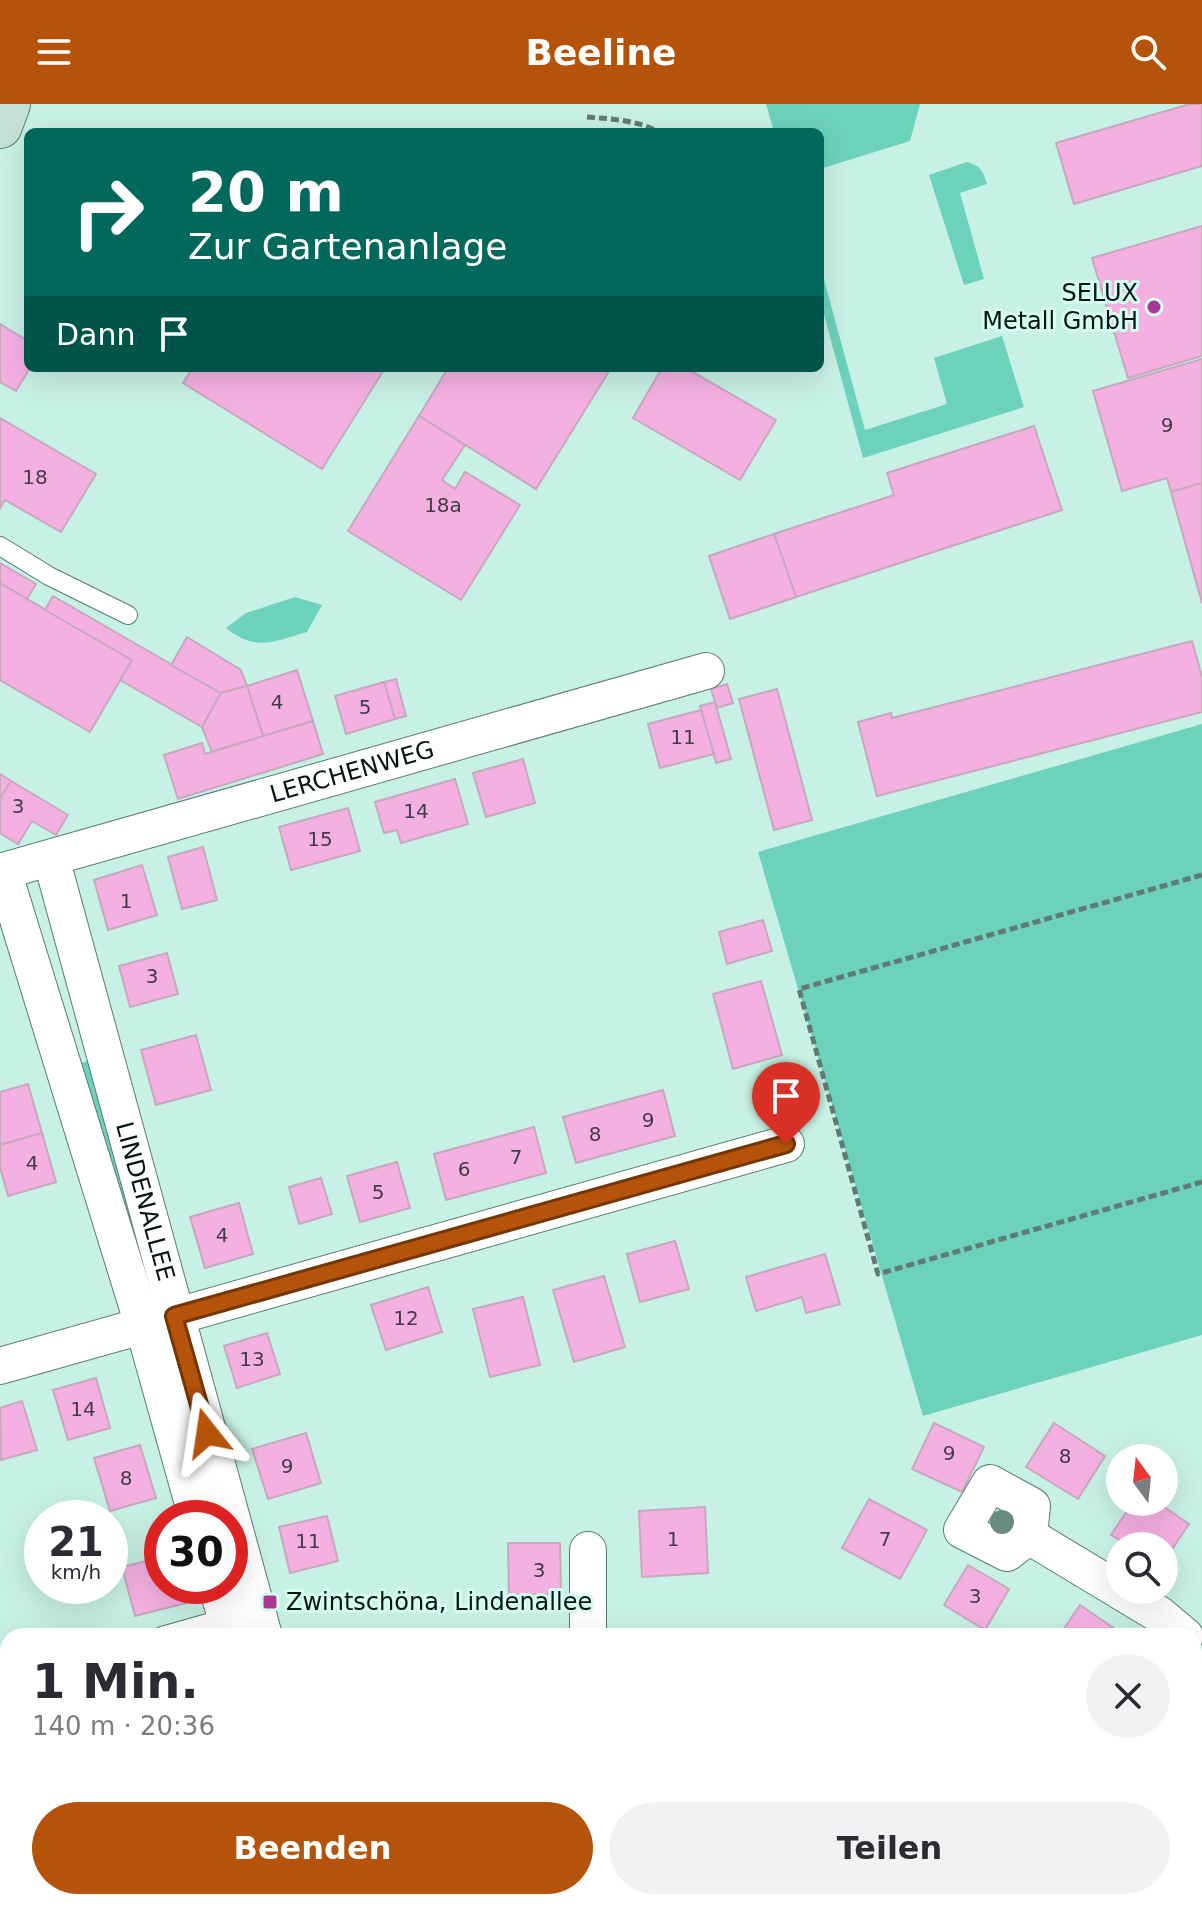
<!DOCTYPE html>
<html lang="de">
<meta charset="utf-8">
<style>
body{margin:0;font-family:"DejaVu Sans",sans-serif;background:#f2f2f3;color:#2b2b33;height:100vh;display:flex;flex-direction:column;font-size:30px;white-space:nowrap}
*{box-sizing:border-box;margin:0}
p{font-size:26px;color:#7c7c81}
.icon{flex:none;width:44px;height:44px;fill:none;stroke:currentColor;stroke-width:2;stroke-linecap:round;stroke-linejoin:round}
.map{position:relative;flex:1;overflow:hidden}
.sheet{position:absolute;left:0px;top:1524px;width:1202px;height:282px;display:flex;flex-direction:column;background:#fff;border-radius:24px 24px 0 0;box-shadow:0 8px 32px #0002}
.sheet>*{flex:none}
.hud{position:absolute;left:24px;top:24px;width:800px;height:244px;border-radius:12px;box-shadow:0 8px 32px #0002;background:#00695c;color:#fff;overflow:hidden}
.needle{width:52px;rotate:345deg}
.controls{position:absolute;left:1106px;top:1340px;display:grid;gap:16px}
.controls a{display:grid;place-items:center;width:72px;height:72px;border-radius:50%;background:#fff;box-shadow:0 8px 32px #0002;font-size:40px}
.speed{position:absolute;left:24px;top:1396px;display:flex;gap:16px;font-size:40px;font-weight:700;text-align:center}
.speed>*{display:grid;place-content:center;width:104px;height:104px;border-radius:50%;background:#fff;box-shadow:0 8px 32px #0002;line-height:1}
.speed small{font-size:20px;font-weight:400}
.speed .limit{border:12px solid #d22;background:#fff;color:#111}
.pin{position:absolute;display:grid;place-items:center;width:68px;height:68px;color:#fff;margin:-82px -34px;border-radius:50% 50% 50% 0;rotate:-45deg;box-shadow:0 0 8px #0007}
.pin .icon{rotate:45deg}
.me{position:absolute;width:88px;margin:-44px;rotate:345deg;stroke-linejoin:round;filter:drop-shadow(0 0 6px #0008)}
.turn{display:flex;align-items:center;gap:28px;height:168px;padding:0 32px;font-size:36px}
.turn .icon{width:104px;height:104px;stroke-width:2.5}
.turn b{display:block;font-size:56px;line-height:68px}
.then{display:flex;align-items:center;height:76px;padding:0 32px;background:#0003;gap:16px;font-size:30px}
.round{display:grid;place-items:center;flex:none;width:84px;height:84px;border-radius:42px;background:#f2f2f3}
.overview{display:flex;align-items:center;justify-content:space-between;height:136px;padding:0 32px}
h1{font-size:48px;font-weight:700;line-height:60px}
.primary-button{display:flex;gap:16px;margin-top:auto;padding:16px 32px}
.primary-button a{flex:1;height:92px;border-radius:48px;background:#b45309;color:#fff;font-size:32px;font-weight:700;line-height:92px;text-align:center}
.primary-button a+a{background:#f2f2f3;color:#2b2b33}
header{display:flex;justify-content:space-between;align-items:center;height:104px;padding:0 32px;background:#b45309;color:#fff;font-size:36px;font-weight:700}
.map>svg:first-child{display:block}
</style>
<header><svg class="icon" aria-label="menu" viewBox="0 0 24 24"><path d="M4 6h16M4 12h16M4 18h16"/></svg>Beeline<svg class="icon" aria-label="search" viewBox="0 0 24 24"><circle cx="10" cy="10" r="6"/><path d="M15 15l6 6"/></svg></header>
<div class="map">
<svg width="1202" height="1805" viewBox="0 0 1202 1805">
<rect width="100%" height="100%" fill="#c8f1e5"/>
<g fill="#6dd2bb">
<polygon points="766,0 920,0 910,37 820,65 820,28 774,28"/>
<path d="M967,58c14,4 16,9 20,22l-27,9 24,86 -20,6 -35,-110z"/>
<polygon points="820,161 865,326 947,300 934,254 1002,232 1024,303 863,354 820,196"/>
<path d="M295,493l27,8 -15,27c-35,10 -50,20 -81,-4l20,-15z"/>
<polygon points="1202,620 1202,1231 923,1312 758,748"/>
<polygon points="88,957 154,1181 144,1192 80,959"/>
</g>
<g fill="#f5b0e2" stroke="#c6a8bd" stroke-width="2">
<polygon points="1190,0 1202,0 1202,62 1074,100 1056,39"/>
<polygon points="1202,122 1202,252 1128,274 1092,154"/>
<polygon points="0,220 28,237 28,264 30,264 16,287 0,278"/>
<polygon points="1202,255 1202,379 1171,388 1167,374 1122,387 1093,287"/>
<polygon points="193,264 385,264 322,365 183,279"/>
<polygon points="448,264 611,264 536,385 419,312"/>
<polygon points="662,264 686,264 776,316 740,376 633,314"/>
<polygon points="419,312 465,341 442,376 455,385 465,368 520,401 461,496 348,427"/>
<polygon points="0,314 96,370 61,428 5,396 0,404"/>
<polygon points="1034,322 1062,406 796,493 774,430 894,391 887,369"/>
<polygon points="1202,379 1202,499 1171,388"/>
<polygon points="774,430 796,493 730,515 709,452"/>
<polygon points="0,459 36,480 27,495 0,479"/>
<polygon points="0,479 132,556 90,628 0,576"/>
<polygon points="53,492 221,589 202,623 120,576 132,556 45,506"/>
<polygon points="187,533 241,566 247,582 221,589 171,561"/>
<polygon points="1192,537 1202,573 1202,608 877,692 858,618 891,609 892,614"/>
<polygon points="297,566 313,617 263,632 247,582"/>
<polygon points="396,575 406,612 395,615 384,578"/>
<polygon points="384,578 395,615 346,630 335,592"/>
<polygon points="727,580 733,599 717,604 711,585"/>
<polygon points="247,582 263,632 212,648 202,623 221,589"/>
<polygon points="777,585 812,716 774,726 739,595"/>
<polygon points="715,598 731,655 716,659 700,602"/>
<polygon points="701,606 714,650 660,664 648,620"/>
<polygon points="313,617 323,650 178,695 164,651 202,639 205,650"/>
<polygon points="523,655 535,699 486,713 473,669"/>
<polygon points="0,670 11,677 1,694 0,694"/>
<polygon points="455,675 468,720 401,739 397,726 384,729 375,698"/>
<polygon points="11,677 68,711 56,731 32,717 18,740 0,729 0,695"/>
<polygon points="348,704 360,747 291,766 279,723"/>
<polygon points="203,743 217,796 182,805 168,753"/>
<polygon points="142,761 157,811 108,826 94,776"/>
<polygon points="763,816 772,847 727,860 719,828"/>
<polygon points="167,849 178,890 130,903 119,862"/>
<polygon points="761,877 782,951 733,965 713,890"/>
<polygon points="196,931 211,986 156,1001 141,946"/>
<polygon points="28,980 42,1029 0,1041 0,988"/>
<polygon points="663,986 675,1032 576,1059 563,1013"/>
<polygon points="534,1023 546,1069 446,1096 434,1050"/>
<polygon points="42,1029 56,1078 8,1092 0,1063 0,1041"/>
<polygon points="397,1058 410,1104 360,1118 347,1072"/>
<polygon points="321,1074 332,1110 299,1120 289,1083"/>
<polygon points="239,1099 253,1150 205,1164 190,1113"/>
<polygon points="675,1137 689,1185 640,1198 627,1150"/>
<polygon points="825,1150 840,1200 806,1209 802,1193 756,1207 746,1173"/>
<polygon points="604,1172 625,1243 574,1258 553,1186"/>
<polygon points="428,1183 442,1228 386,1246 371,1201"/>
<polygon points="523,1193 540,1261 490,1273 473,1205"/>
<polygon points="267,1229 280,1270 237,1284 224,1242"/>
<polygon points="96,1274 110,1324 68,1336 53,1286"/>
<polygon points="22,1297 37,1346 1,1356 0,1304"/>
<polygon points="934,1319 984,1343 962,1388 912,1365"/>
<polygon points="1054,1319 1105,1352 1078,1395 1026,1363"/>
<polygon points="306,1329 321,1379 268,1395 252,1345"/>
<polygon points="140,1341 156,1394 110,1407 94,1354"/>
<polygon points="869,1395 927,1426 900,1475 842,1444"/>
<polygon points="1133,1398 1157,1398 1189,1420 1164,1457 1164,1442 1129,1442 1111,1431"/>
<polygon points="705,1403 708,1469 642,1473 639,1407"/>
<polygon points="327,1412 338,1457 290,1469 279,1423"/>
<polygon points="508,1439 560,1439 561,1490 509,1491"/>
<polygon points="162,1453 162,1482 181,1482 186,1499 135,1512 122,1463"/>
<polygon points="968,1461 1009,1485 985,1526 944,1501"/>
<polygon points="1080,1501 1121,1529 1119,1532 1059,1532"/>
<polygon points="1202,1614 1202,1670 1194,1673 1194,1617"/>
<polygon points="8,1630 8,1689 0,1691 0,1632"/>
<polygon points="1202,1764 1202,1805 1187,1805 1183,1798 1194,1798 1194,1769"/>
<polygon points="95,1798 127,1798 128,1801 140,1798 273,1798 274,1805 74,1805"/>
<polygon points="362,1798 437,1798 439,1805 364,1805"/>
<polygon points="649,1798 819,1798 817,1805 729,1805 706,1799 705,1805 685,1805"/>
<polygon points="1118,1798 1145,1798 1149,1805 1106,1805"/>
</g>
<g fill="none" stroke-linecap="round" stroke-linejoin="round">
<defs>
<g id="lane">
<polyline points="0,442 49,472 128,511"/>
<polyline points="162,1532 226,1514"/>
<polyline points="0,1578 8,1576"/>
</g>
<g id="street">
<path id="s1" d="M51,754l213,778"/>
<polyline points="3,767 143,1221 197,1414"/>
<path id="s2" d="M0,768l706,-201"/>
<polyline points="0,1262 786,1040"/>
<polygon points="990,1379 1032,1402 1029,1432 1007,1449 962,1426"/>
<polyline points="1029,1432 1160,1511 1185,1532"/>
<polyline points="588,1446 588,1532"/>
<polyline points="217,1482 231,1532"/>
<polyline points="1194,1714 1202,1712"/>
<polyline points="306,1798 308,1805"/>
<polyline points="338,1798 340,1805"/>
<polyline points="944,1798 954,1805"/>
<polyline points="1014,1805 1024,1798"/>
</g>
<polyline id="secondary" points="0,22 8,0"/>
</defs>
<use href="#lane" stroke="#577c72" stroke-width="20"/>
<use href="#street" stroke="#577c72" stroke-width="38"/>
<use href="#secondary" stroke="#577c72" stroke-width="46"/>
<g stroke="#607b73" stroke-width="5" stroke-dasharray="8 4" stroke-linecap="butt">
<path d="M587,13c25,2 50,3 72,15"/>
<polyline points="1202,771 799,885 878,1170 1202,1078"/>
<polyline points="0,1803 19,1798"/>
<polyline points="1059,1805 1071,1798"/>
</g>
<use href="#lane" stroke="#fff" stroke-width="18"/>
<use href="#street" stroke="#fff" stroke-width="36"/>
<use href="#secondary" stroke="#c4e1da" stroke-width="44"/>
</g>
<circle fill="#6a8a81" cx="1002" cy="1418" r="12"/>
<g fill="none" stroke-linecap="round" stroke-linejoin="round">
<defs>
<polyline id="route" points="207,1329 174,1212 786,1040"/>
</defs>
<use href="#route" stroke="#753606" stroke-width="20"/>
<use href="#route" stroke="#b45309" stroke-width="14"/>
</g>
<g fill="#aa3791" stroke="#d5fef3" stroke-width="3">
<circle cx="1154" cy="203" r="8"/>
<rect x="262" y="1490" width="16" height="16" rx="4"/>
</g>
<g text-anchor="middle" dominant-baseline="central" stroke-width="6" stroke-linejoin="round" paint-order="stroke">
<g font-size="20" fill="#413b44">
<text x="1167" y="321">9</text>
<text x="35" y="373">18</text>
<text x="443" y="401">18a</text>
<text x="277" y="598">4</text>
<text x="365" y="603">5</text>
<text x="683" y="633">11</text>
<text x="18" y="702">3</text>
<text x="416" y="707">14</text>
<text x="320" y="735">15</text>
<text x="126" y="797">1</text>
<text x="152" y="872">3</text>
<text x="648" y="1016">9</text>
<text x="595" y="1030">8</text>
<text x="516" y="1053">7</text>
<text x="32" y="1059">4</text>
<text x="464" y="1065">6</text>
<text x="378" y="1088">5</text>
<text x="222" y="1131">4</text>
<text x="406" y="1214">12</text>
<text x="252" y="1255">13</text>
<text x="83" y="1305">14</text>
<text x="949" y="1349">9</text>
<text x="1065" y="1352">8</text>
<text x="287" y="1362">9</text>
<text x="126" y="1374">8</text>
<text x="673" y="1435">1</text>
<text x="885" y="1435">7</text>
<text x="308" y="1437">11</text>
<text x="539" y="1466">3</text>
<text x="975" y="1492">3</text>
</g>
<g font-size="24" fill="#051410" stroke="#d5fef3" text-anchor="end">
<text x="1138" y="189">SELUX<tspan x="1138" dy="28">Metall GmbH</tspan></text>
<text x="286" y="1498" text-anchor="start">Zwintschöna, Lindenallee</text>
</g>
<g font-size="24" fill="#051410" stroke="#d5fef3">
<text stroke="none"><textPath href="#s2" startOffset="366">LERCHENWEG</textPath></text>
<text stroke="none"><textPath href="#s1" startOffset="356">LINDENALLEE</textPath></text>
</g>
</g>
</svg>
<div class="controls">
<a><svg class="needle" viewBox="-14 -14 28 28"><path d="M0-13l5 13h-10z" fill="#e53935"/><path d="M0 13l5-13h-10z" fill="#7c7c81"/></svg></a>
<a><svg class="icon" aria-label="search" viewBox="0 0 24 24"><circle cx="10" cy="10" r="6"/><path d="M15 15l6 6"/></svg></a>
</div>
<div class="speed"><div>21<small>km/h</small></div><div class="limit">30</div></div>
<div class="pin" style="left:786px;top:1040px;background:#d93025"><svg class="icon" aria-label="arrive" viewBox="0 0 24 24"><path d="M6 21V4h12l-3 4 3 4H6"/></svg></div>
<svg class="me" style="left:207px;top:1329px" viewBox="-20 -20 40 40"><path d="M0-17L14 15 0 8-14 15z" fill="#b45309" stroke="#fff" stroke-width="4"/></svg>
<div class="hud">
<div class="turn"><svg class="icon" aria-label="right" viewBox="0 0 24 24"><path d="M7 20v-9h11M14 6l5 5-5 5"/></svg><div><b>20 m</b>Zur Gartenanlage</div></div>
<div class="then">Dann<svg class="icon" aria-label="arrive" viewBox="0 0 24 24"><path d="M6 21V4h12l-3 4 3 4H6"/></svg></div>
</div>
<section class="sheet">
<div class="overview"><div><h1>1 Min.</h1><p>140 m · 20:36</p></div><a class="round"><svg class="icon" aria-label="close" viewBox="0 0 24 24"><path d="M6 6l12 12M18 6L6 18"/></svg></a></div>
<div class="primary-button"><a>Beenden</a><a>Teilen</a></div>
</section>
</div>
